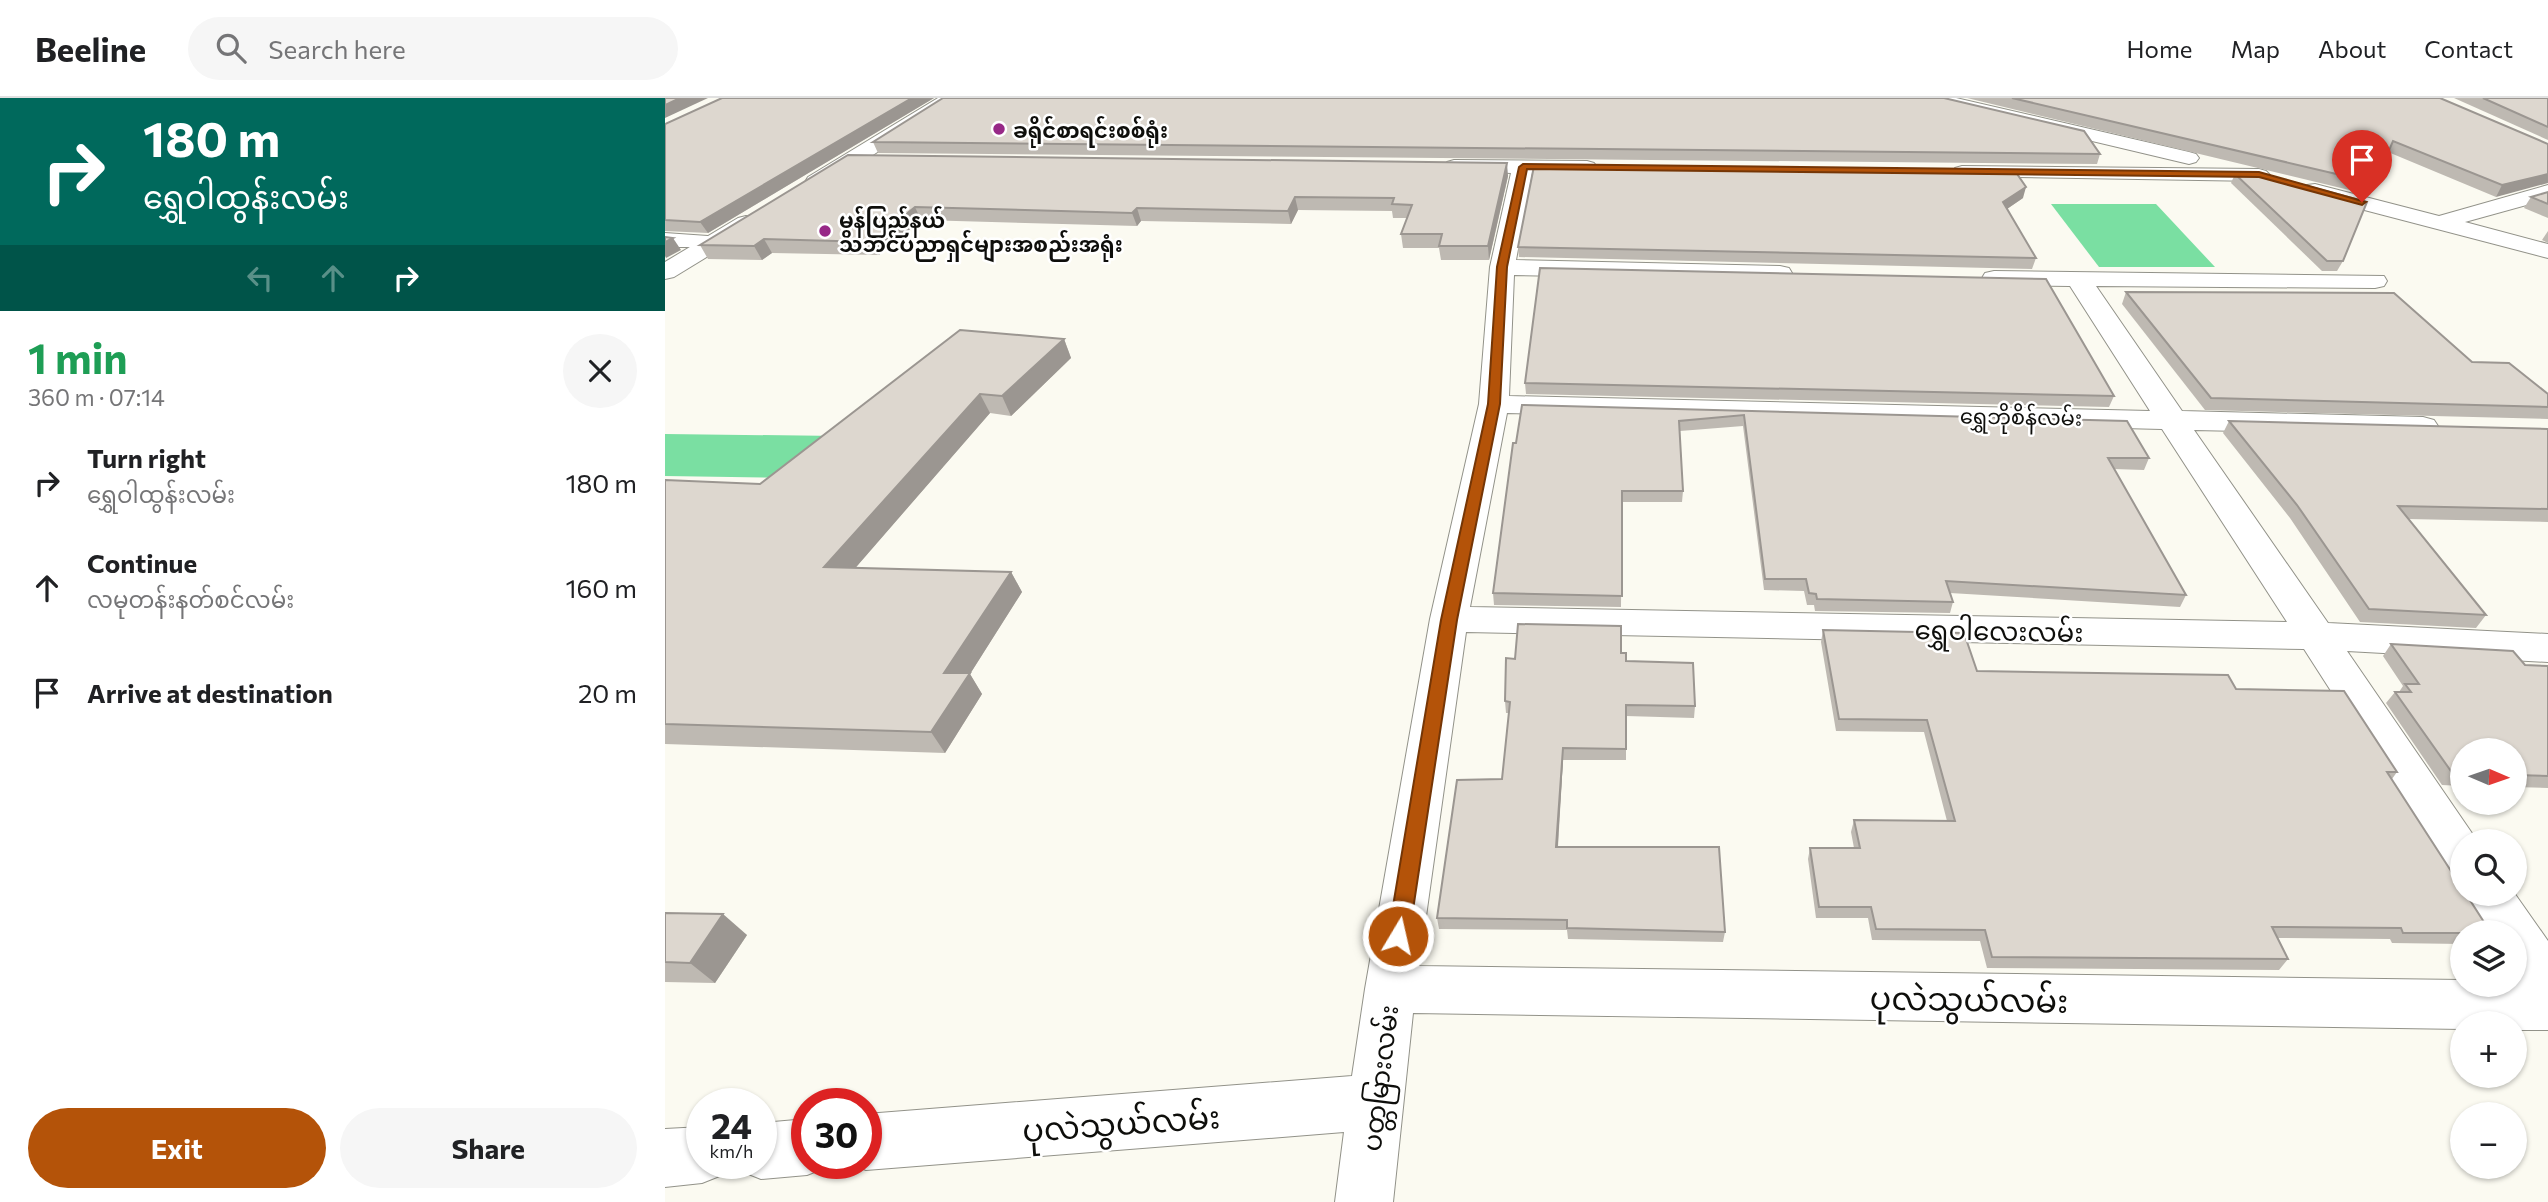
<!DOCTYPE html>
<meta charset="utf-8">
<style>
body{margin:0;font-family:Commissioner,"Noto Sans Myanmar",sans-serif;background:#f6f6f6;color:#202124;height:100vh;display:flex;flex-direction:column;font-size:26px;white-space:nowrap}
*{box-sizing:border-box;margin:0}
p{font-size:23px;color:#757577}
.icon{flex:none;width:38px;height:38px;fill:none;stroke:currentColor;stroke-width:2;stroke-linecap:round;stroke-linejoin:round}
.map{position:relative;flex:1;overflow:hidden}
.details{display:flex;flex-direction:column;background:#fff;width:665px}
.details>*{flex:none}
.banner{background:#00695c;color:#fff;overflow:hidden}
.needle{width:46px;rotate:92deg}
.controls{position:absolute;left:1785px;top:640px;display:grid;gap:14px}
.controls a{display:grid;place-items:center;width:77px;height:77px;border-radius:50%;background:#fff;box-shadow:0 2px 5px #0004;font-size:35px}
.speed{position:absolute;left:21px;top:990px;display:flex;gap:14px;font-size:35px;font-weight:700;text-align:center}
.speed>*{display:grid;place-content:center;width:91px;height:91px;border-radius:50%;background:#fff;box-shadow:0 2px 5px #0004;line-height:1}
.speed small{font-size:18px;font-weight:400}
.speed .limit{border:10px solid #d22;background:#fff;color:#111}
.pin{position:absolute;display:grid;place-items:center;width:60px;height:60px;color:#fff;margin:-72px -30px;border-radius:50% 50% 50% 0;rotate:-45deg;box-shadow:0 0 7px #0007}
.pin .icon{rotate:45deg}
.me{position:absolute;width:77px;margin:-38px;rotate:9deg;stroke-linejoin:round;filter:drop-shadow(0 0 5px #0008)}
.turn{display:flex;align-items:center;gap:24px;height:147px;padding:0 28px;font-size:32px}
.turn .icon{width:91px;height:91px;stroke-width:2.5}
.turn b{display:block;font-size:49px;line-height:60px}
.lanes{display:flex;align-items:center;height:66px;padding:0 28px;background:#0003;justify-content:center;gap:35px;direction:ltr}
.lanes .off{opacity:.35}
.round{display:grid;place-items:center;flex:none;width:74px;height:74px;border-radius:37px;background:#f6f6f6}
.head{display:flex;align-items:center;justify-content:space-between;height:119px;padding:0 28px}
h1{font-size:42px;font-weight:700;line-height:52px;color:#1e9e55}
.cta{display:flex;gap:14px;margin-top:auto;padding:14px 28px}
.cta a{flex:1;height:80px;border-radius:42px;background:#b45309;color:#fff;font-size:28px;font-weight:700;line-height:80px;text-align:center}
.cta a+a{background:#f6f6f6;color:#202124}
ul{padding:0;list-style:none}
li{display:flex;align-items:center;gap:21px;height:105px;padding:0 28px}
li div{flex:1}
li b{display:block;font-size:26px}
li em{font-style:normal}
header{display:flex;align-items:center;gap:42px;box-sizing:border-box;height:98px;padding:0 35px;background:#fff;border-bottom:2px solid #e0e0e0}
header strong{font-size:33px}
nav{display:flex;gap:38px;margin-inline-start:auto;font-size:24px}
.search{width:490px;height:63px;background:#f6f6f6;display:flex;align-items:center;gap:18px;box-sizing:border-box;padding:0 24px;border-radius:38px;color:#757577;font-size:26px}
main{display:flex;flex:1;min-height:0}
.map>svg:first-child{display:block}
</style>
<header>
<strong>Beeline</strong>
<div class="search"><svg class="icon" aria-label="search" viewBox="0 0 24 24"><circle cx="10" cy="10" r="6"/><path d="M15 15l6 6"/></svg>Search here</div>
<nav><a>Home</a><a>Map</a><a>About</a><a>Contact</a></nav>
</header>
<main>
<section class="details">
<div class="banner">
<div class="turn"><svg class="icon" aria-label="right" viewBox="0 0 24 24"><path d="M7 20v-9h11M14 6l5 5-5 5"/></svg><div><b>180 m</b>ရွှေဝါထွန်းလမ်း</div></div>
<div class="lanes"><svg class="icon off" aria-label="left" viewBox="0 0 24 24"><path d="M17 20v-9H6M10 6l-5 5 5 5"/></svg><svg class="icon off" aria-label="ahead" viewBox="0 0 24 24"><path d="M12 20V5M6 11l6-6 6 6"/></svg><svg class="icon" aria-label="right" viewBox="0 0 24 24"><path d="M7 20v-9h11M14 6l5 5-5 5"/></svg></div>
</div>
<div class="head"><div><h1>1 min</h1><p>360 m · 07:14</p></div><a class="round"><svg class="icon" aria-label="close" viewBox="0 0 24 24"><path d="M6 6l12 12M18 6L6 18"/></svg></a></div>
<ul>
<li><svg class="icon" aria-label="right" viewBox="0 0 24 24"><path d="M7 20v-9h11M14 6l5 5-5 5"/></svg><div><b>Turn right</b><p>ရွှေဝါထွန်းလမ်း</p></div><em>180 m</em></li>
<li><svg class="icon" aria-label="ahead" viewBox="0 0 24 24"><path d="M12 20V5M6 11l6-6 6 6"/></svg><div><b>Continue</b><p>လမုတန်းနတ်စင်လမ်း</p></div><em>160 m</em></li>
<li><svg class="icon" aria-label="arrive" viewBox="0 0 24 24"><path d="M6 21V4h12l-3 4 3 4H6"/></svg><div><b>Arrive at destination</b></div><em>20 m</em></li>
</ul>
<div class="cta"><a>Exit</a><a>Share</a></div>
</section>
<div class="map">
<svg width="1883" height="1104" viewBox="0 0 1883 1104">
<rect width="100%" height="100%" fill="#fbfaf1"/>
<g fill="#7adfa2">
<polygon points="1386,106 1491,106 1550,169 1434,169"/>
<polygon points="0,336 175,338 135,380 0,378"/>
</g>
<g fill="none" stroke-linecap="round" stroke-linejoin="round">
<defs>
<g id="minor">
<polygon points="1258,0 1291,0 1524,54 1531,56 1534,60 1531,64 1524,66 1267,5"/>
<path d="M789,62l133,1 7,2 3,4 -3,4 -7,2h-55l-16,87 264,6 9,2 3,5 -3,5 -9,2 -266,-5 -5,121 641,15 -80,-125 -76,-1 -9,-2 -3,-5 3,-5 9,-2 390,5 3,5 -3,5 -9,2 -279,-2 86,125 241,6 11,3 4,6 -4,6 -11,3 -229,-5 134,193 220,11v28l-201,-11 131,191h-16v33l-16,-5 -142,-221 -838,-17 -47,334 1043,14v5h53v-4h3l-3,-5v-43h-28l-23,-39h51l33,47v89h-33v-6h-53v5l-1049,-16 -20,189h-58l9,-70 -478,38 -16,-6h16v-50l486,-38 13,-87 65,-370 49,-215 11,-137 21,-94 -64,-3 -3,-4 3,-4zM842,315l655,16 125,193 -817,-15z"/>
<polygon points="1297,68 1594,71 1601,73 1605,77 1601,81 1594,83 1290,78 1287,74 1290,70"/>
<polygon points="1650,86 1774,118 1883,87 1883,101 1800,124 1883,146 1883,160 1642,97 1639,92 1642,87"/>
<polygon points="0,135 57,139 61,144 57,149 0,149"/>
<polygon points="142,1021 142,1066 163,1066 162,1069 142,1077 96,1081 76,1073 73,1066 96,1066 96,1025"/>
<polygon points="37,1029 37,1066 62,1066 57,1077 37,1085 0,1089 0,1031"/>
</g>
<g id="tertiary">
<polygon points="273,0 295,0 159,89 143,89 140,84 143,79"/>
<polygon points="81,118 89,120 92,125 89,130 9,179 0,181 0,164 73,120"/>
</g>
</defs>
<use href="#minor" stroke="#929289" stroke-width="2"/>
<use href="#tertiary" stroke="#929289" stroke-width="2"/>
<use href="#minor" fill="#fff" fill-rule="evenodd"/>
<use href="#tertiary" fill="#fff" fill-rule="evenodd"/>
</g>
<g fill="#beb9b2">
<polygon points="57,0 269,0 43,135 0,133 0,26"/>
<polygon points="1302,0 1775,0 1883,46 1831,99 1723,54 1705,97"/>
<polygon points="1789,0 1883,0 1883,42"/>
<polygon points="208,44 1435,56 1432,66 213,55"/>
<polygon points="183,57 843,78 824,162 776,162 774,150 738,150 736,136 742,120 728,120 727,113 633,112 626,126 476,123 472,128 256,122 214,157 107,155 97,162 43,161 35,147"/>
<polygon points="1570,76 1678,163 1672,173 1657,173 1566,85"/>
<polygon points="1883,94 1883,120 1859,110 1866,99"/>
<polygon points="1358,100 1342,111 1371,160 1367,171 854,159 853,149"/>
<polygon points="1883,133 1883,145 1877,142"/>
<polygon points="1461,194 1807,264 1883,296 1883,321 1540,312 1457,206"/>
<polygon points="399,241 406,260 346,318 325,315 190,470 346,474 357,494 305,576 317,596 280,655 0,646 0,382 95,386"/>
<polygon points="860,285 1449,298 1444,309 861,296"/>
<polygon points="857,307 1462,323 1484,360 1479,372 1449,371 1521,497 1515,509 1285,495 1288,504 1285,515 1150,513 1149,507 1142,507 1139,493 1099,492 1078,328 1015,333 1018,393 1017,404 957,404 956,509 829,507 828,495"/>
<polygon points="1564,323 1883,331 1883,424 1743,421 1821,517 1811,530 1695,524 1625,420 1558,335"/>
<polygon points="1158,532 1312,573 1571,591 1732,674 1727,681 1797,835 1797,846 1727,845 1725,841 1613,840 1623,861 1614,872 1322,870 1315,843 1207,842 1203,820 1151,820 1143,761 1145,750 1189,750 1186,734 1189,722 1282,723 1259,634 1171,633 1156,544"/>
<polygon points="1726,546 1860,567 1883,568 1883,690 1850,689 1850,653 1797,653 1797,688 1777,687 1721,605 1730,594 1734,594 1738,588 1718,558"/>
<polygon points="956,555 961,563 1030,608 1029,620 961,618 961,662 898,662 893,749 1060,834 1058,844 903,841 902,832 774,831 772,820 837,681 844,615 841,615 840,603 850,561"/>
<polygon points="0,815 82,837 50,885 0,884"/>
</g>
<g fill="#9b9691">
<polygon points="15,0 43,0 0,20 0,7"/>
<polygon points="247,0 269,0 43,135 35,124"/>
<polygon points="842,65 843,78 824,162 823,148"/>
<polygon points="1883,76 1883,85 1831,99 1837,87"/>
<polygon points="1361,89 1358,100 1336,115 1338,104"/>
<polygon points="630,99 633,112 626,126 623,113"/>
<polygon points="250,109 256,122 214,157 207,144"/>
<polygon points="472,110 476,123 472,128 467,115"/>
<polygon points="8,140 16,152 1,160 0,158 0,144"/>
<polygon points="99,141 107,155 97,162 89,148"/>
<polygon points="399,241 406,260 346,318 337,298"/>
<polygon points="315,296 325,315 173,490 159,469"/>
<polygon points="346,474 357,494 305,576 317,596 280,655 266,634 279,575"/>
<polygon points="898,650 898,662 892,760 891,749"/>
<polygon points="58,816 82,837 50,885 25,865"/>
</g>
<g fill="#ddd7cf" stroke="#9b9691" stroke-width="2">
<polygon points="0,0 15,0 0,7"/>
<polygon points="57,0 247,0 35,124 0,122 0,26"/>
<polygon points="278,0 1279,0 1419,33 1435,56 208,44"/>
<polygon points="1347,0 1775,0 1883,46 1883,76 1837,87 1728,43 1710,85"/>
<polygon points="1818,0 1883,0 1883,29"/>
<polygon points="183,57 842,65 823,148 774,148 777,136 736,136 747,107 727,106 729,100 630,99 623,113 472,110 467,115 250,109 207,144 99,141 89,148 35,147"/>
<polygon points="869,68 1350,73 1361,89 1338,104 1371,160 853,149"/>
<polygon points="1570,76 1597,76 1702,104 1678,163 1662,163"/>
<polygon points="1883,94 1883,106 1866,99"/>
<polygon points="0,139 8,140 0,144"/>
<polygon points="875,170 1381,181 1449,298 860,285"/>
<polygon points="1461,194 1729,195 1807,264 1844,265 1883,296 1883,309 1546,300"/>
<polygon points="295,232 399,241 337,298 315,296 159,469 346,474 279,575 305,575 266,634 0,626 0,382 95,386"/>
<polygon points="857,307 1462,323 1484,360 1443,360 1521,497 1281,483 1288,504 1152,501 1151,496 1144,495 1141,481 1100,481 1079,317 1014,323 1018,393 957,393 957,498 828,495 848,345 851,345"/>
<polygon points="1564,323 1883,331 1883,411 1733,408 1821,517 1704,511 1632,407"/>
<polygon points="853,526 956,528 956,555 961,555 961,563 1028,565 1030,608 961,607 961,651 898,650 891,749 1054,749 1060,834 902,830 902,822 772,820 792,682 837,681 845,604 840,603 841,560 850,561"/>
<polygon points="1158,532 1299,535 1312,573 1563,577 1571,591 1679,593 1732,674 1722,674 1797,790 1797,796 1801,796 1826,835 1738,835 1736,830 1607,829 1623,861 1327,859 1320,832 1211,831 1206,809 1154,809 1145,750 1195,750 1189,722 1290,723 1262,622 1174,621"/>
<polygon points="1726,546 1848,553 1860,567 1883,568 1883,678 1850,677 1850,653 1797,653 1797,676 1788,676 1730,594 1746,594 1740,586 1754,586"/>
<polygon points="0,815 58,816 25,865 0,864"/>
</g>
<polygon fill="#b45309" stroke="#753606" stroke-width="2" points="858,66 1594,74 1701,104 1697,107 1594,79 862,71 842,169 835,306 792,522 744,838 741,845 733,847 726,845 723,838 776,522 823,306 832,169 854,69"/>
<g fill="#972887" stroke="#fff" stroke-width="2.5">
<circle cx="334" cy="31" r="7"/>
<circle cx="160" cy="133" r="7"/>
</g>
<g text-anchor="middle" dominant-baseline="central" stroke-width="5" stroke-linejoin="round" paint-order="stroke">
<g font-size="21" font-weight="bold" fill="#0e0e0b" stroke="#fff" text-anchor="start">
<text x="348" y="31">ခရိုင်စာရင်းစစ်ရုံး</text>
<text x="174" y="121">မွန်ပြည်နယ်<tspan x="174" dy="24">သဘင်ပညာရှင်များအစည်းအရုံး</tspan></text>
</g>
<g font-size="21" fill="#0e0e0b" stroke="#fff">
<text transform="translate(1356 318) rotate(1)">ရွှေဘိုစိန်လမ်း</text>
</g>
<g font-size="26" fill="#0e0e0b" stroke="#fff">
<text transform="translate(1334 532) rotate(1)">ရွှေဝါလေးလမ်း</text>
<text transform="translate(714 980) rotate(-83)">ပတ္တမြားလမ်း</text>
</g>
<g font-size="32" fill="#0e0e0b" stroke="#fff">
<text transform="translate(1304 900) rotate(1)">ပုလဲသွယ်လမ်း</text>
<text transform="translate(456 1024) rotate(-4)">ပုလဲသွယ်လမ်း</text>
</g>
</g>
</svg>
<div class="controls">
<a><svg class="needle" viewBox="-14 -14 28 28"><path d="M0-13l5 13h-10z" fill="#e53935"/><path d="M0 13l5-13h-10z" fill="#757577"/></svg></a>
<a><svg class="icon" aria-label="search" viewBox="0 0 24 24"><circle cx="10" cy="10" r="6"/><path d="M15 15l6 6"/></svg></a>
<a><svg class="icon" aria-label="layers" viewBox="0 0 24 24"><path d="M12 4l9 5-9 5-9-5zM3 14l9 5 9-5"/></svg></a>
<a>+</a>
<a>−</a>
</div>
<div class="speed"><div>24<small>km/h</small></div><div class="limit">30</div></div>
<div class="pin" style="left:1697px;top:104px;background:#d93025"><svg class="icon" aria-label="arrive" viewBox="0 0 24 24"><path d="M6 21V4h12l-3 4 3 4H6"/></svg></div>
<svg class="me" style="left:733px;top:838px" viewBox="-20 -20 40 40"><circle r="17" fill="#b45309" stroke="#fff" stroke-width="3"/><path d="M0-11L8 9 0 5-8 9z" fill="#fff"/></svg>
</div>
</main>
